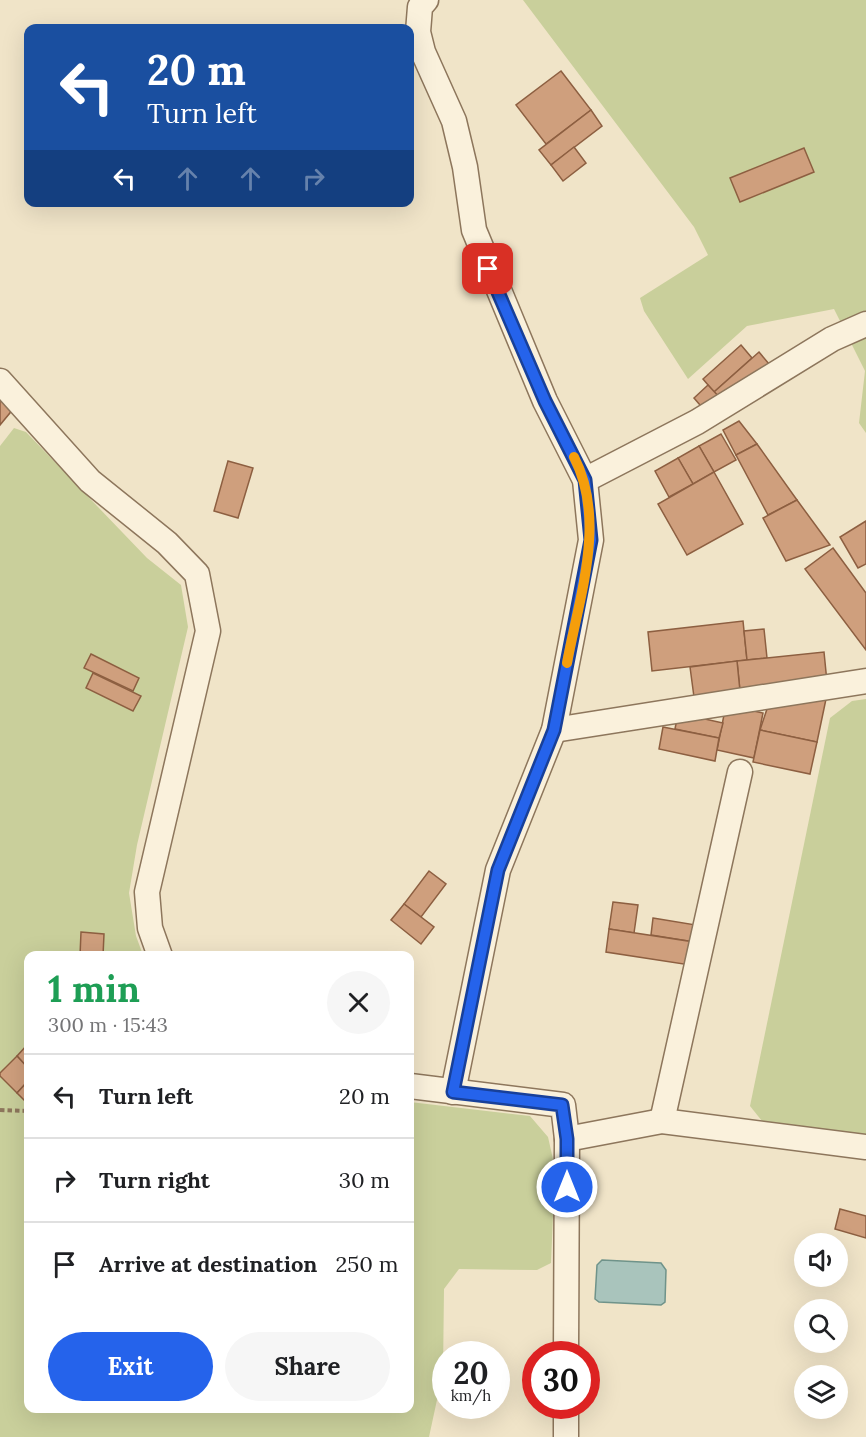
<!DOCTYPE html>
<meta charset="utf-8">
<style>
body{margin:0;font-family:Lora,serif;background:#f6f6f6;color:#202124;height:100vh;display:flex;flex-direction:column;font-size:22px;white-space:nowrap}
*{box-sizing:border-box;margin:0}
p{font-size:20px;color:#757577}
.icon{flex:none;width:33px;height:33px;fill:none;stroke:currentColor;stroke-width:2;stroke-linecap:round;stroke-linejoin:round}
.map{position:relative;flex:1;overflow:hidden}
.panel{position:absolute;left:24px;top:951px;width:390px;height:462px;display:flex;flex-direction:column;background:#fff;border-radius:12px;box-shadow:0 6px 24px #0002}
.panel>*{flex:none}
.top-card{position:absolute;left:24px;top:24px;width:390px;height:183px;border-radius:12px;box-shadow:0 6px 24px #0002;background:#1a4fa0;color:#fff;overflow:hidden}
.fabs{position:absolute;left:794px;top:1233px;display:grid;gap:12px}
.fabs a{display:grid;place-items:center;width:54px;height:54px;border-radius:50%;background:#fff;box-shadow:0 6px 24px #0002;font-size:30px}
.speed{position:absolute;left:432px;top:1341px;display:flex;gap:12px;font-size:30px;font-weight:700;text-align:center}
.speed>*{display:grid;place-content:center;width:78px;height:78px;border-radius:50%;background:#fff;box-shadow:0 6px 24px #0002;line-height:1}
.speed small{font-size:15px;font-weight:400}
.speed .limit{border:9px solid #d22;background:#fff;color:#111}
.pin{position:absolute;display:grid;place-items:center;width:51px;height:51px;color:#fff;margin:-26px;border-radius:12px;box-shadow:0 3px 9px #0006}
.me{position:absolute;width:66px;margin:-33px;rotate:0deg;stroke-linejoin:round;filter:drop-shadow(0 0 4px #0008)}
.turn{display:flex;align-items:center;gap:21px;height:126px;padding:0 24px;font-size:27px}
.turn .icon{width:78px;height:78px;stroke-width:2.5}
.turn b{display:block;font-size:42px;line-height:51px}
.lanes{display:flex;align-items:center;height:57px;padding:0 24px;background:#0003;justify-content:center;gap:30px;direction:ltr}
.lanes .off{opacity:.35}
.round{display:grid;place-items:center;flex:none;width:63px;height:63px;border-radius:32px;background:#f6f6f6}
.headline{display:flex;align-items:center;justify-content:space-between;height:102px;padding:0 24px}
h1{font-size:36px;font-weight:700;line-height:45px;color:#1e9e55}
.action{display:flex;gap:12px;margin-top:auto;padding:12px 24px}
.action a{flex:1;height:69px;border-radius:36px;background:#2563eb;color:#fff;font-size:24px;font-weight:700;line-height:69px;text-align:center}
.action a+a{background:#f6f6f6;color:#202124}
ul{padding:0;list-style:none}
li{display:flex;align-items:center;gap:18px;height:84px;padding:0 24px;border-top:2px solid #e0e0e0}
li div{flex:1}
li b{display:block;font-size:22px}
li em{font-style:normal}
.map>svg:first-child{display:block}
</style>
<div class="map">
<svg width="866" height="1437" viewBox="0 0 866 1437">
<rect width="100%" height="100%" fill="#f0e4c8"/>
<g fill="#c9cf9b">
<polygon points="523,0 866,0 866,433 859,423 865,371 834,309 747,326 688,379 644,311 640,298 708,255 694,227"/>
<polygon points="14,428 26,432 147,558 181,585 188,627 137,845 129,893 136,936 143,955 28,956 28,1408 410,1408 410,1102 530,1116 548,1137 555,1168 551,1263 537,1270 459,1269 444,1289 443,1372 429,1437 0,1437 0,446"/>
<polygon points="866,699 866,1135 762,1121 750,1106 830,718 852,701"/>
</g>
<polygon fill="#a9c4bc" stroke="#6f938a" stroke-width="1.5" points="602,1260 661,1263 666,1270 665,1302 661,1305 599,1302 595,1299 597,1265"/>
<g fill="#cf9f7d" stroke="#8d5f41" stroke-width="1.5">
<polygon points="561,71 591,110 546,144 516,105"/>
<polygon points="591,110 602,126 551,165 539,150"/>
<polygon points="574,147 586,163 563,181 551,165"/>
<polygon points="804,148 814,172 740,202 730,178"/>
<polygon points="741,345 752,358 714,392 703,379"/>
<polygon points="759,352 769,364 725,404 714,392"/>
<polygon points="708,385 721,399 706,412 694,398"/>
<polygon points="0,397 14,408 0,425"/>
<polygon points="739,421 757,444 736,455 723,430"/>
<polygon points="721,434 736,460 714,472 699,446"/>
<polygon points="757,444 797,500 768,515 736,455"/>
<polygon points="699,446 714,472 693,484 678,458"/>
<polygon points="678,458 693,484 669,497 655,471"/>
<polygon points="228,461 253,468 238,518 214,511"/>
<polygon points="714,472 743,524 687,555 658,504"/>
<polygon points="797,500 830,545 786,561 763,518"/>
<polygon points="866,521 866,564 858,568 840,537"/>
<polygon points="833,548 866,593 866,650 805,569"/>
<polygon points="743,621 747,660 652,671 648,632"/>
<polygon points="764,629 767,658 747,660 744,631"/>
<polygon points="824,652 827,682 740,691 737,661"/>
<polygon points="91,654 139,678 133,691 84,668"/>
<polygon points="737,661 740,691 694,697 690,667"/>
<polygon points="93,673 141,696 133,711 86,688"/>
<polygon points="826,699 817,742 760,730 767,709"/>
<polygon points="726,705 763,713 754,758 717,750"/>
<polygon points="678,713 723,723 719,738 675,729"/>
<polygon points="663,727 719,738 715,761 659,749"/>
<polygon points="760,730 817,742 810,774 753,762"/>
<polygon points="429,871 446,884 421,917 404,904"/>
<polygon points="613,902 638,905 634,933 609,929"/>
<polygon points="404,904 434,927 421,944 391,920"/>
<polygon points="653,918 696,925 694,942 651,935"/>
<polygon points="609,929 694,942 690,965 606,952"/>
<polygon points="81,932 104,934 103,956 80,956"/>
<polygon points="28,1044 28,1068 17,1056"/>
<polygon points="17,1056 28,1068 28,1081 17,1093 0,1076 0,1073"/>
<polygon points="28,1081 28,1104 17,1093"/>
<polygon points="840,1209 866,1216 866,1238 835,1229"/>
</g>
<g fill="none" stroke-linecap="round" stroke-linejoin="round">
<defs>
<g id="street">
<polyline points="426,0 420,7 418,32 423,52 454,121 465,167 474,230 545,401 585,480 591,540 554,730 498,870 453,1092"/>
<polyline points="0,381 90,481 167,543 197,574 208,631 147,892 150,928 160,956"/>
<polyline points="585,480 697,422 832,339 866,324"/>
<polyline points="554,730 866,681"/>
<polyline points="410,1086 563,1105 567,1139 566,1354"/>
<polyline points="662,1121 740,772"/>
<polyline points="567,1139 662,1121 866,1147"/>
<polyline points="566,1437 566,1406"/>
</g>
</defs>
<use href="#street" stroke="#8d765c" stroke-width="27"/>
<polyline stroke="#8d765c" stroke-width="4" stroke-dasharray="4.5 3" stroke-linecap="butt" points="0,1110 28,1111"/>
<use href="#street" stroke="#faf1dc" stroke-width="24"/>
</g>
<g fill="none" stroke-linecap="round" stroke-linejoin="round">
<defs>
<polyline id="route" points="488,269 545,401 585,480 591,540 554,730 498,870 453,1092 562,1105 567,1139 567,1187"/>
</defs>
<use href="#route" stroke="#184099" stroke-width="15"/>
<use href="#route" stroke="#2563eb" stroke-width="10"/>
<path stroke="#f59e0b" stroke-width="10" d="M567,663c12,-66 40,-142 7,-206"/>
</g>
</svg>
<div class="fabs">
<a><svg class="icon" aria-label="sound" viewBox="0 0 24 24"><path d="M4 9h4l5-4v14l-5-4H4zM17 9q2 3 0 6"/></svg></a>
<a><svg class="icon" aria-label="search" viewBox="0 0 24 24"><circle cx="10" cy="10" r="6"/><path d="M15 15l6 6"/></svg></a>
<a><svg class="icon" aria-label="layers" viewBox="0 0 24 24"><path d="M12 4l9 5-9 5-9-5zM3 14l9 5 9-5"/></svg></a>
</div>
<div class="speed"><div>20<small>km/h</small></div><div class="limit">30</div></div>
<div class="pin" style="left:488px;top:269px;background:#d93025"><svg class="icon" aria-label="arrive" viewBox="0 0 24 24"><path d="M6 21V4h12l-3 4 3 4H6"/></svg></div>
<svg class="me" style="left:567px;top:1187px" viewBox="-20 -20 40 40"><circle r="17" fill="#2563eb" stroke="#fff" stroke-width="3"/><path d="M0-11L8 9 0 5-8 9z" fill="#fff"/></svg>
<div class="top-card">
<div class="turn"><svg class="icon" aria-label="left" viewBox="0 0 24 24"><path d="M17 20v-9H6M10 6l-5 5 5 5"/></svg><div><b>20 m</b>Turn left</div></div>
<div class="lanes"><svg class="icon" aria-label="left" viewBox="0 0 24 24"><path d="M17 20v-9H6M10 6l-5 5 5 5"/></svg><svg class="icon off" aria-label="ahead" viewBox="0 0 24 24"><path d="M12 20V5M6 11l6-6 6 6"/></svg><svg class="icon off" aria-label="ahead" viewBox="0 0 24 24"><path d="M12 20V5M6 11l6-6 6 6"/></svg><svg class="icon off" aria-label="right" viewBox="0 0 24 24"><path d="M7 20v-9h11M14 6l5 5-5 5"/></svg></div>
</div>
<section class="panel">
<div class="headline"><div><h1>1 min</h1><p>300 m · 15:43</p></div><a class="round"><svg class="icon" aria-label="close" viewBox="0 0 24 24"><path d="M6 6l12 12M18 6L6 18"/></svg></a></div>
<ul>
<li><svg class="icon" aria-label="left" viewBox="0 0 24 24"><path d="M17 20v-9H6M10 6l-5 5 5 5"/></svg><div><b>Turn left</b></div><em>20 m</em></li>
<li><svg class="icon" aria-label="right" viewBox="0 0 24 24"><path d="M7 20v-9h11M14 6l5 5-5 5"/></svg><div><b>Turn right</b></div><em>30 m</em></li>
<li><svg class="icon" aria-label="arrive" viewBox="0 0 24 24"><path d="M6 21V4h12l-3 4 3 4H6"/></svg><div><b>Arrive at destination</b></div><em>250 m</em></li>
</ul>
<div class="action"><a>Exit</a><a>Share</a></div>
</section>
</div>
